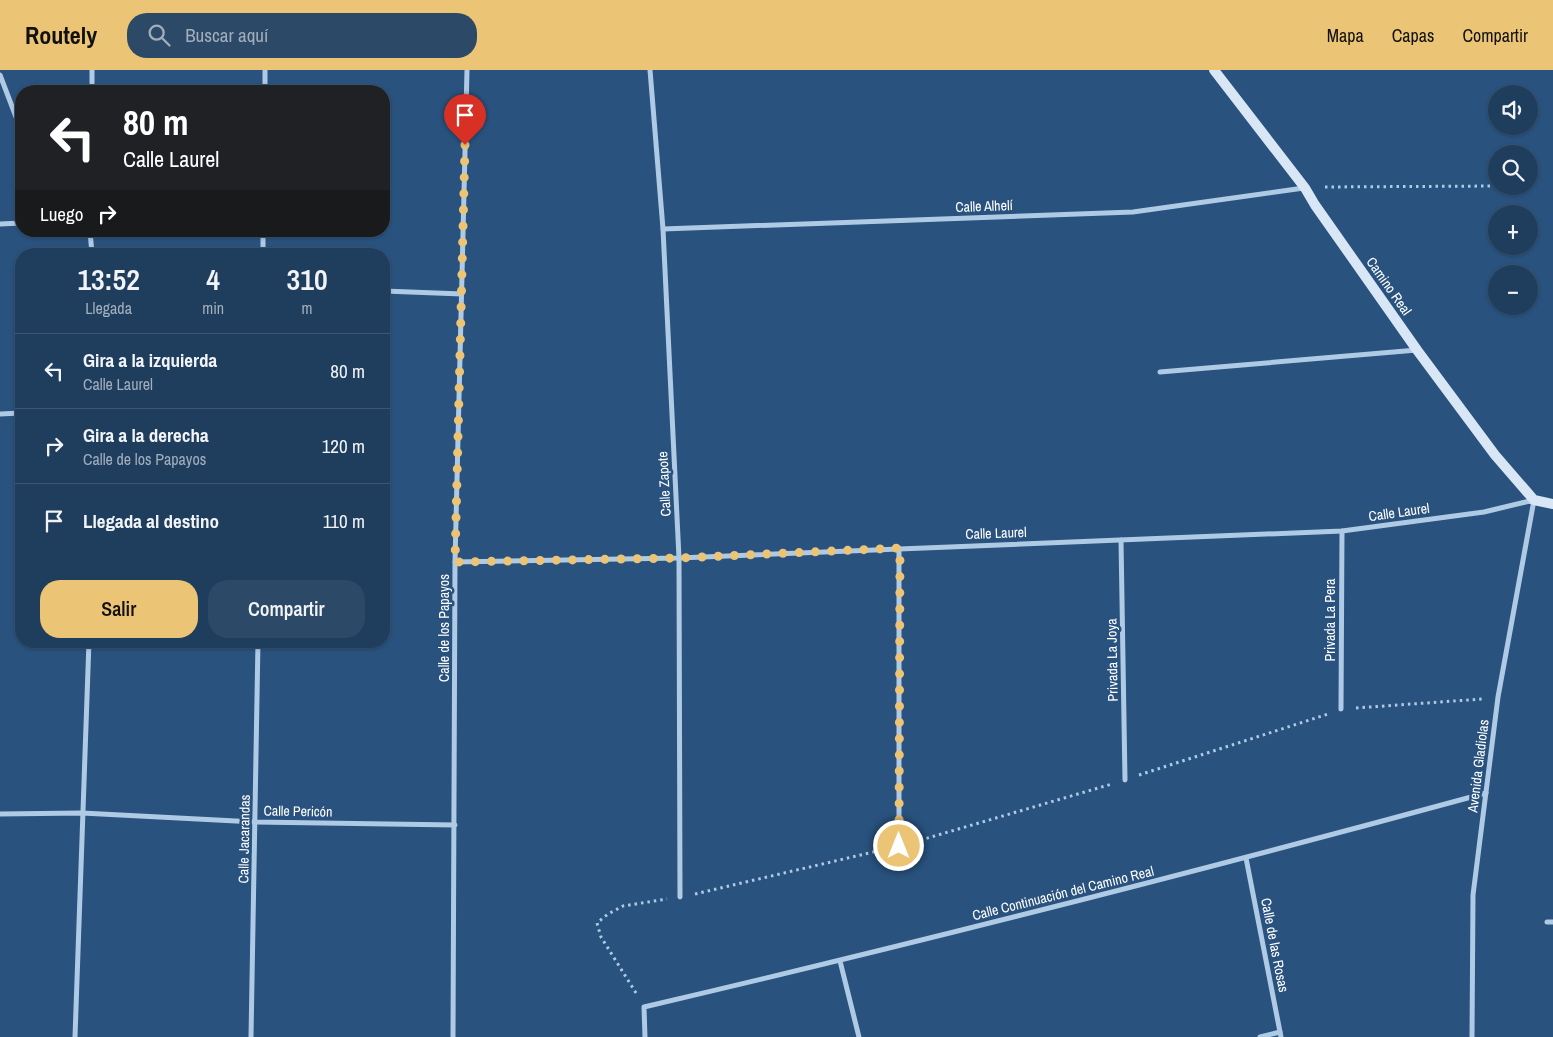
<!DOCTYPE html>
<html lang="es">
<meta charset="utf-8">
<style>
body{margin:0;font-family:"Archivo Narrow",sans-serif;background:#2c4967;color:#f1f3f6;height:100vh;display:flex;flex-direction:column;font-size:19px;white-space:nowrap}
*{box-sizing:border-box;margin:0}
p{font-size:16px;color:#a1aebc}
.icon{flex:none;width:28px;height:28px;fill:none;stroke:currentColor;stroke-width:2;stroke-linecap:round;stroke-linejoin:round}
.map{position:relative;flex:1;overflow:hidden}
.drawer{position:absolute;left:15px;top:178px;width:375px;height:400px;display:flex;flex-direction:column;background:#1f3e5e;border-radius:20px;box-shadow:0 1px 4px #0004,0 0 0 1px #3c5773}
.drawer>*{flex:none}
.top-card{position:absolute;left:15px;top:15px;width:375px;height:152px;border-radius:20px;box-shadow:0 1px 4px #0004,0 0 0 1px #3c5773;background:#202124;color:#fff;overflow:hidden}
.tools{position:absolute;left:1488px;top:15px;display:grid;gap:10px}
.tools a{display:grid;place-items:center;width:50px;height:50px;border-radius:50%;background:#1f3e5e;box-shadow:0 1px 4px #0004,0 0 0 1px #3c5773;font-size:25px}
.pin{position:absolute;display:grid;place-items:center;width:42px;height:42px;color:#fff;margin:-51px -21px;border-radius:50% 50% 50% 0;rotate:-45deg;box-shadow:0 0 5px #0007}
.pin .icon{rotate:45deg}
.me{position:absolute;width:55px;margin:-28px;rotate:0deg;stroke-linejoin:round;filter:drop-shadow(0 0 4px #0008)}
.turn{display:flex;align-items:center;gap:18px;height:105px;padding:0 25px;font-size:22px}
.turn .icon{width:65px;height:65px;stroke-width:2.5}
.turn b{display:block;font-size:35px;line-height:42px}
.then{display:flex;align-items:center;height:48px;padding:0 25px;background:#0003;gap:10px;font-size:19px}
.eta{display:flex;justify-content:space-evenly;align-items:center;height:85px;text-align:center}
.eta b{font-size:30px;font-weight:600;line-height:35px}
.primary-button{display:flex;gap:10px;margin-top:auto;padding:10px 25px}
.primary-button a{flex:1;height:58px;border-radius:20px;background:#ecc476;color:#111;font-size:20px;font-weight:600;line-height:58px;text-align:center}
.primary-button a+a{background:#2c4967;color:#f1f3f6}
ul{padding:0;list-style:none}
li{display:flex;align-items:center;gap:15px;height:75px;padding:0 25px;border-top:1px solid #3c5773}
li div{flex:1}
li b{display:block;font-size:19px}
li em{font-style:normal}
header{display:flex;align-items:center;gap:30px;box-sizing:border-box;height:70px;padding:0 25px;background:#ecc476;color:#111}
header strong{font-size:24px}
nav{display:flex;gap:28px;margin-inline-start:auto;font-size:18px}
.search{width:350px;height:45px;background:#2c4967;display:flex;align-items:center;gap:12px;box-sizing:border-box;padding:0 18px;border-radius:20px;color:#a1aebc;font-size:19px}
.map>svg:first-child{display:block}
</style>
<header>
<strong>Routely</strong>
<div class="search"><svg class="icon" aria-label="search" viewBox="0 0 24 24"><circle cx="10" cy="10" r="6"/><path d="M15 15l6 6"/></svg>Buscar aquí</div>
<nav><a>Mapa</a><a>Capas</a><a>Compartir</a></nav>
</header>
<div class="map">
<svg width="1553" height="967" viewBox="0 0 1553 967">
<rect width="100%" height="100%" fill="#29527e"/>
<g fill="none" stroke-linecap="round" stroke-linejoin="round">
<g stroke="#afcae5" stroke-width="3" stroke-dasharray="2.5 4" stroke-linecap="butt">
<polyline points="1325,117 1496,116"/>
<polyline points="1356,638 1482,629"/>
<polyline points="1139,705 1328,644"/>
<polyline points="914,772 1112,714"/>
<polyline points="695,824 886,779"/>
<polyline points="636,923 601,867 597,853 608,844 623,836 667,829"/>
</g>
<g stroke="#afcae5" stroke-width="5">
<polyline points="650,0 663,159 679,488 680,827"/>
<polyline points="0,5 21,60"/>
<polyline points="92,21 92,0"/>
<polyline points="265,21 265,0"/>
<polyline points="0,154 21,153"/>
<polyline points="663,159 1133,142 1304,118"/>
<polyline points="90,161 92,184"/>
<polyline points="263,184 263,161"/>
<polyline points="384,221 462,224"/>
<polyline points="1160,302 1417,280"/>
<polyline points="0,344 21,343"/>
<polyline points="1121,470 1125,710"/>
<polyline points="455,492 679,488 1342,461 1484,442 1534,430 1498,627 1473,825 1472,967"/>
<polyline points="1341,639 1342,461"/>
<polyline points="0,744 82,743 255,752 455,755"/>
<polyline points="899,776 899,478"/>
<polyline points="1246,788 1281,967"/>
<polyline points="1547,852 1553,852"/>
<polyline points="840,891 859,967"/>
<polyline points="75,967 89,571"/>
<polyline points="251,967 258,571"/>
<polyline points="453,967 455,492 467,0"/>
<path d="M645,967l-1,-30c282,-66 563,-138 842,-214"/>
<polyline points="1260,967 1280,962"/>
</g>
<polyline stroke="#d8e6f5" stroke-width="10" points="1214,0 1305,118 1315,135 1417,280 1495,385 1534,430 1553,434"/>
</g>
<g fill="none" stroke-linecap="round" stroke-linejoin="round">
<polyline stroke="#ecc476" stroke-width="9" stroke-dasharray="0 16.2" points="465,75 455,492 679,488 900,478 899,776"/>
</g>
<g text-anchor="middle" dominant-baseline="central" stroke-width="5" stroke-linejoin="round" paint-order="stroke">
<g font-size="14" fill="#fff" stroke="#29527e">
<text transform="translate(984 136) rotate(-2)">Calle Alhelí</text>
<text transform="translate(1389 216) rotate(55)">Camino Real</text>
<text transform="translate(664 414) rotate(-93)">Calle Zapote</text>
<text transform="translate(1399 442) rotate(-8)">Calle Laurel</text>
<text transform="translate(996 463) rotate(-2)">Calle Laurel</text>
<text transform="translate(1330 550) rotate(-90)">Privada La Pera</text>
<text transform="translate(444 558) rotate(-90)">Calle de los Papayos</text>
<text transform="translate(1112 590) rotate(-91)">Privada La Joya</text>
<text transform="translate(1478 696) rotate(-83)">Avenida Gladiolas</text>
<text transform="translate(298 741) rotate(1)">Calle Pericón</text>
<text transform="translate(244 769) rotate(-89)">Calle Jacarandas</text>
<text transform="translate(1063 823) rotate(-14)">Calle Continuación del Camino Real</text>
<text transform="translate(1275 875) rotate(79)">Calle de las Rosas</text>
</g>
</g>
</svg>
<div class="tools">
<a><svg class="icon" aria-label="sound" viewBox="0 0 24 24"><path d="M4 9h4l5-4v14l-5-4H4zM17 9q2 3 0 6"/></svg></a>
<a><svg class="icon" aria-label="search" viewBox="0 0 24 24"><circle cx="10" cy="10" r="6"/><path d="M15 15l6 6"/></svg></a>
<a>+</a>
<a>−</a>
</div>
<div class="pin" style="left:465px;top:75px;background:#d93025"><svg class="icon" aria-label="arrive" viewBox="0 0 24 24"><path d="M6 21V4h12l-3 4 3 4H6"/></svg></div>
<svg class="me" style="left:899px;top:776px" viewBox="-20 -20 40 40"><circle r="17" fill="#ecc476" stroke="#fff" stroke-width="3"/><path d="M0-11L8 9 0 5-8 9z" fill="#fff"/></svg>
<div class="top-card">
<div class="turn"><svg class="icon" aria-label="left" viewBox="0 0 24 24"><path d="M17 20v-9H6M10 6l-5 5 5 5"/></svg><div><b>80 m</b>Calle Laurel</div></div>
<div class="then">Luego<svg class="icon" aria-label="right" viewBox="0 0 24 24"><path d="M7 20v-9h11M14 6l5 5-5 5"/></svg></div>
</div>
<section class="drawer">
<div class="eta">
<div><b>13:52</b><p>Llegada</p></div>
<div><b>4</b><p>min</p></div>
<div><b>310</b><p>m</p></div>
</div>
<ul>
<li><svg class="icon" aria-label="left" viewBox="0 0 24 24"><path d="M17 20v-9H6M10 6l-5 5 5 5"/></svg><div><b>Gira a la izquierda</b><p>Calle Laurel</p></div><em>80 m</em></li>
<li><svg class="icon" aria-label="right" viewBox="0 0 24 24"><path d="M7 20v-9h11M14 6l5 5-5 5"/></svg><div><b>Gira a la derecha</b><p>Calle de los Papayos</p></div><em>120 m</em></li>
<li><svg class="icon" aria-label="arrive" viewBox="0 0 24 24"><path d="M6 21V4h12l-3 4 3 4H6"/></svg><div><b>Llegada al destino</b></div><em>110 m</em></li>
</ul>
<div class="primary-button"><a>Salir</a><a>Compartir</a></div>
</section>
</div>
